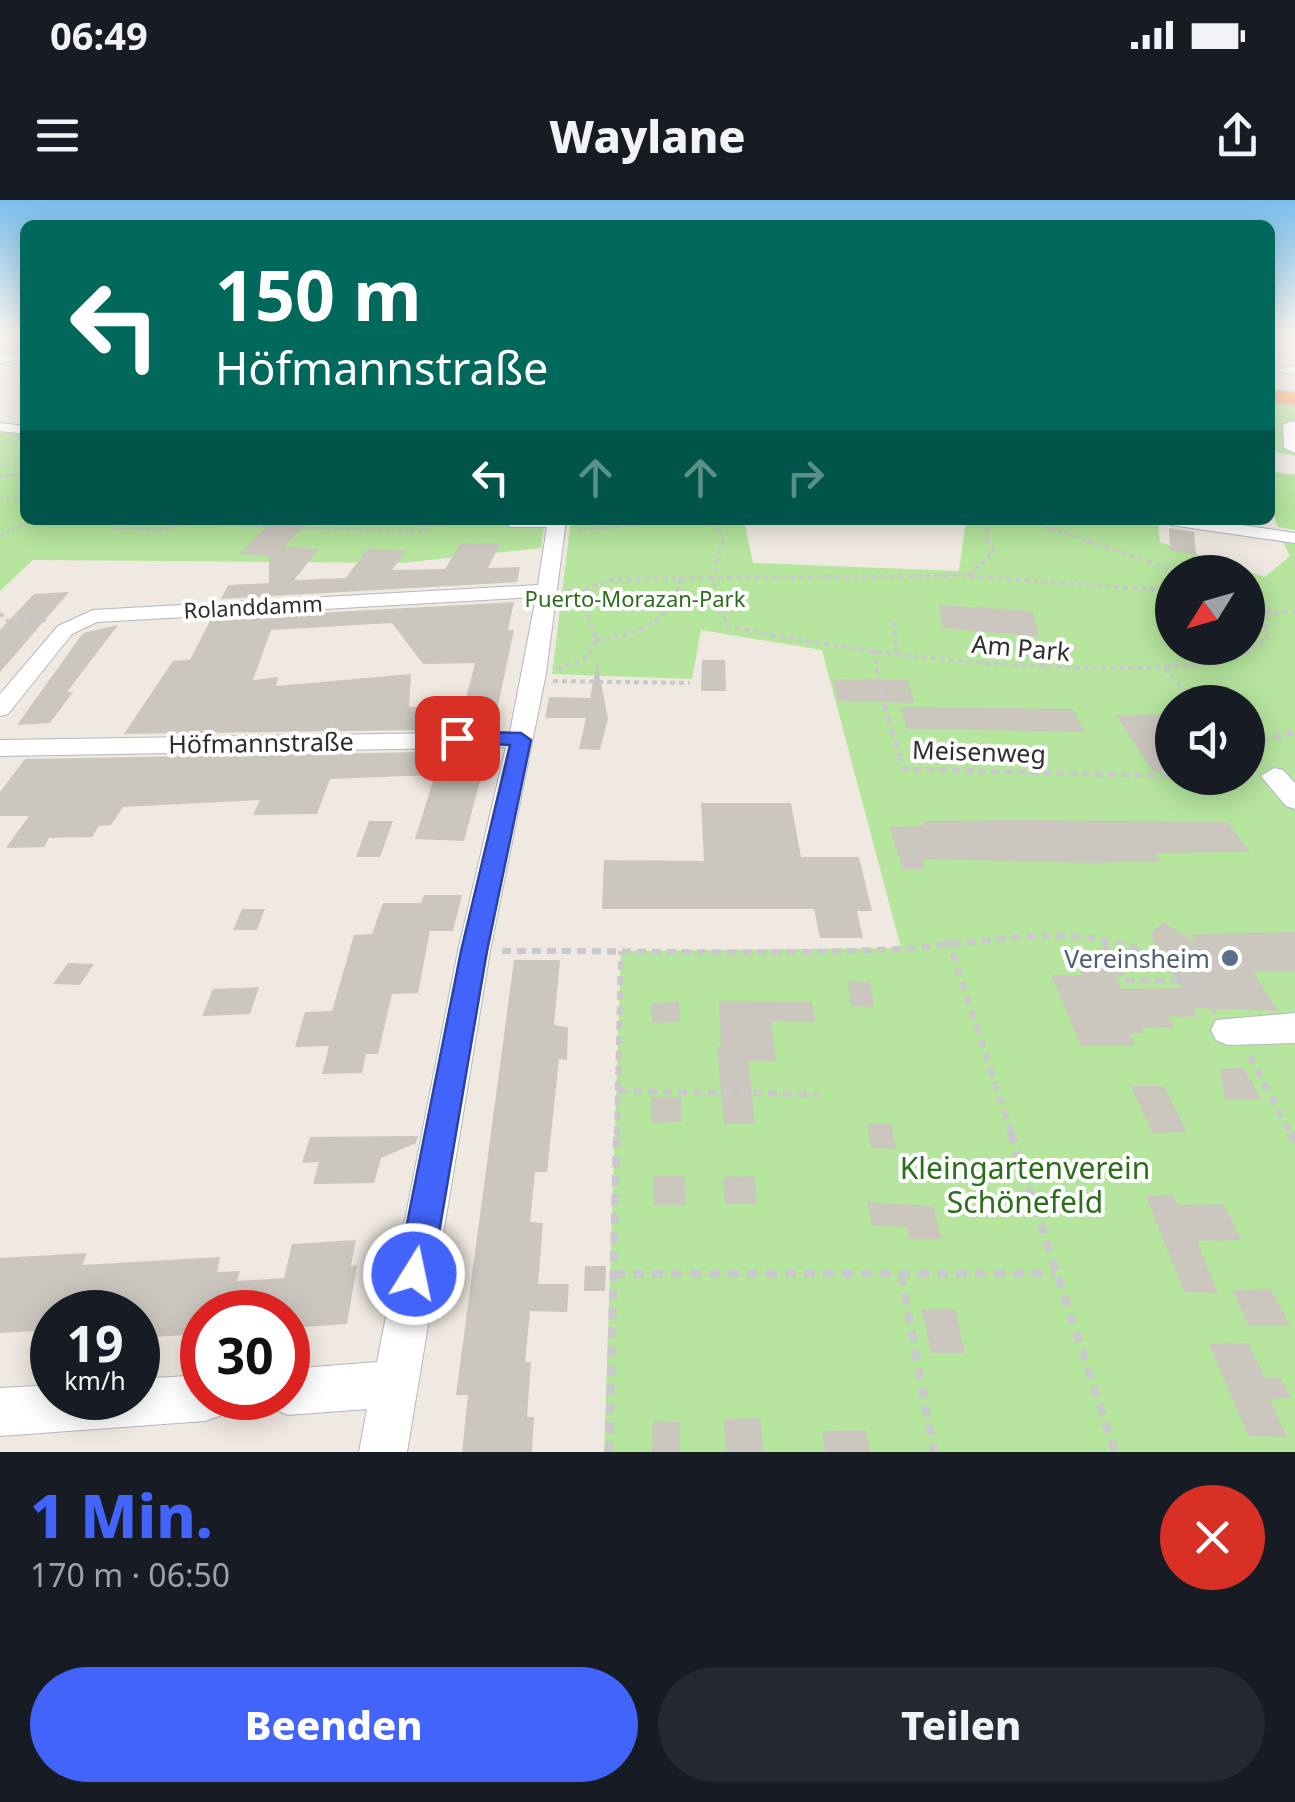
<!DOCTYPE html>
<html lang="de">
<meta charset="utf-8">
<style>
body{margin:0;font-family:"Noto Sans",sans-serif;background:#242831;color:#f1f3f6;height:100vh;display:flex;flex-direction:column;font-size:38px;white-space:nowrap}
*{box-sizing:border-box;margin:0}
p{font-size:32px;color:#9ea1a6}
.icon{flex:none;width:55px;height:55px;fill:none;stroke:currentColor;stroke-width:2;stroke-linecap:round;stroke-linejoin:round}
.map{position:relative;height:1252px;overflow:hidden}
.drawer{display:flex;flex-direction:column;background:#171b24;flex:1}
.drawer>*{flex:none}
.banner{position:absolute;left:20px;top:20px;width:1255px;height:305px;border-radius:15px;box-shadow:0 5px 25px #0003;background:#00695c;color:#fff;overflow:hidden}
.needle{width:65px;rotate:233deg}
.tools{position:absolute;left:1155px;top:355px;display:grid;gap:20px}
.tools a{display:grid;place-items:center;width:110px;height:110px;border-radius:50%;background:#171b24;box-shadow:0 5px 25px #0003;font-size:50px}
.speed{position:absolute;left:30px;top:1090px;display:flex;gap:20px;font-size:50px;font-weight:700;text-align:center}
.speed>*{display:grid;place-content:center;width:130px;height:130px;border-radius:50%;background:#171b24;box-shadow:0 5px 25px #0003;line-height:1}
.speed small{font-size:25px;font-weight:400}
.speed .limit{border:15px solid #d22;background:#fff;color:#111}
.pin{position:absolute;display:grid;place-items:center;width:85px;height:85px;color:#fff;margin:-42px;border-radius:20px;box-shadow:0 5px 15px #0006}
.me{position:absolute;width:110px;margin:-55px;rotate:10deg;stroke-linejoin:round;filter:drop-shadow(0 0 8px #0008)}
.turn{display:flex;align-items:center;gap:35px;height:210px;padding:0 30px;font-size:45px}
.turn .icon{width:130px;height:130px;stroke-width:2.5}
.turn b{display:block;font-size:70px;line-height:85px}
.lanes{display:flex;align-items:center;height:95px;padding:0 30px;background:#0003;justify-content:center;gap:50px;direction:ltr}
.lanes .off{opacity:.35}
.round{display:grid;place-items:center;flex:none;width:105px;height:105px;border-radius:52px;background:#242831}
.summary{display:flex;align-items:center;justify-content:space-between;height:170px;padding:0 30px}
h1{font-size:60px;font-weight:800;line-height:75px;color:#4264fb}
.cta{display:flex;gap:20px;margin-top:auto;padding:20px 30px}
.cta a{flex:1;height:115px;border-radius:60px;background:#4264fb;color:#fff;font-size:40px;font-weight:800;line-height:115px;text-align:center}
.cta a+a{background:#242831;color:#f1f3f6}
.status{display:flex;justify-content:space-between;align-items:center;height:70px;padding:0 50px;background:#171b24;direction:ltr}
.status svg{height:28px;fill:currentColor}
header{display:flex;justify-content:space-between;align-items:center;height:130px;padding:0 30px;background:#171b24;font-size:45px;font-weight:800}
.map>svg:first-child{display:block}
</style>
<div class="status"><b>06:49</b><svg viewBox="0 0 49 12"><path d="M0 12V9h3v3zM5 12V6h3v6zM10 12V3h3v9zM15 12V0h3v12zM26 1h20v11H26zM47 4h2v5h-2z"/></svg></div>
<header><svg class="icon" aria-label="menu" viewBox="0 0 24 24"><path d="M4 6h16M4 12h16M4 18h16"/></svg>Waylane<svg class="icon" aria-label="share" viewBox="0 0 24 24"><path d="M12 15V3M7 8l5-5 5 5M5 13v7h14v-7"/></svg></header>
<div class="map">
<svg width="1295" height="1252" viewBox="0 0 1295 1252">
<rect width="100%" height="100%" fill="#efe9e1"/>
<g fill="#b6e59e" fill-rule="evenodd">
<polygon points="1270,203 1295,206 1295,256 1270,251"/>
<polygon points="0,231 25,233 25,320 545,320 541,348 402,363 33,360 0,391"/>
<polygon points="1270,271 1295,275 1295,330 1278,327 1270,305"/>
<path d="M571,320h173l9,43 206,8 7,-51 192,2 2,20 105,35 25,-21 -7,-14 12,2v908h-691l17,-501 280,-3 -79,-298 -121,-20 -9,49 -140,-5zM1172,372h76v76h-76zM1172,502h76v76h-76z"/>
</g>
<g fill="#cbc7bf" fill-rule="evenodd">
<polygon points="274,320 310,320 284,347 319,349 294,380 346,378 368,348 406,351 392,370 445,369 461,343 500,344 488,368 520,367 517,382 221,399 228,385 269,383 269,356 239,354"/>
<polygon points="1169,328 1194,332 1196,355 1170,350"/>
<polygon points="69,392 0,472 0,430 34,394"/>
<path d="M514,402l-6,28h6l-21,99 -369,5 49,-73 17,-1 21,-41zM392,423l31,41 52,-1 -11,43 -55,1 2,-33 -135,12 2,-9 -25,3 18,-50z"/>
<polygon points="939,405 1033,411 1039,437 942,428"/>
<polygon points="118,425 67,492 73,492 50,523 17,525 83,433"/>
<polygon points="702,460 725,460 726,491 701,491"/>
<polygon points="597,462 608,519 600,550 579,549 586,518 545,518 549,497 590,498"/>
<polygon points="833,479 907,480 915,503 838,501"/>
<polygon points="900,507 1073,509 1085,532 907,529"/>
<polygon points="1172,514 1172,572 1153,572 1116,515"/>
<polygon points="488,551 464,641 415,639 435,575 330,579 317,614 253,615 260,600 123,607 111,625 99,626 92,637 49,638 44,647 6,648 29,616 0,616 0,592 25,559"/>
<polygon points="701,603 791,603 801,657 859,657 872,711 857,711 863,738 820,738 814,709 602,709 604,660 704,661"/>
<polygon points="1023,620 1228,622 1250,652 1155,653 1161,661 1090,663 922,659 925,669 903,669 889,627 925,626 923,621"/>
<polygon points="369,621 393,621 380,657 356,657"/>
<polygon points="424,695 462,695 453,731 430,731 418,793 392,794 378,854 366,854 362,873 322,874 329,846 295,847 305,812 332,811 354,735 372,734 383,703 421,703"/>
<polygon points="242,709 265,709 257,730 233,730"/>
<polygon points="1163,722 1196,743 1190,734 1295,732 1295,771 1253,771 1278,811 1193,808 1198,817 1168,816 1174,827 1141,828 1144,833 1129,833 1135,846 1081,846 1051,775 1082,775 1078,764 1110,764 1121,789 1181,788 1150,734"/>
<polygon points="514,760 560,760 554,825 568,827 567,860 559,859 547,972 535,972 530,1022 543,1023 538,1084 569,1084 567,1112 530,1111 525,1162 531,1162 527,1217 534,1217 532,1252 462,1252 468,1195 456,1195"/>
<polygon points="68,763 94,764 80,785 53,784"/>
<polygon points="848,781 870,782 874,807 851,806"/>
<polygon points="259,787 250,814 202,816 213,789"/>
<polygon points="719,801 812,802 815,822 771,821 776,861 748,861 755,924 724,924 717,846 721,846"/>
<polygon points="679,802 680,822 652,823 651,803"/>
<polygon points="1244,868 1261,899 1225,899 1220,869"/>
<polygon points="1131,886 1164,886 1187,932 1152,933"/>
<polygon points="651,897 681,897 682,922 651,923"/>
<polygon points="867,923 891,923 896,949 871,948"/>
<polygon points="418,936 416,943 381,958 374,983 313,984 319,962 302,963 310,937"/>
<polygon points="653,976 684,976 686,1005 653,1005"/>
<polygon points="754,976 757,1004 725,1004 723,977"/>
<polygon points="1173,995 1178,1005 1224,1004 1242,1040 1197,1041 1218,1093 1184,1092 1146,996"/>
<polygon points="867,1002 933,1006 942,1039 910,1039 907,1027 872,1026"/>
<polygon points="356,1040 351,1066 357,1065 347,1124 292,1128 288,1112 202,1112 202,1134 138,1138 138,1112 52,1112 52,1130 0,1133 0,1058 87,1053 82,1065 220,1057 217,1072 240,1071 237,1081 284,1078 292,1044"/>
<polygon points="585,1066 606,1066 605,1091 584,1091"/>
<polygon points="1271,1089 1290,1126 1249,1126 1232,1090"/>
<polygon points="922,1109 955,1109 965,1153 931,1153"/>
<polygon points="1248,1143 1265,1178 1281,1178 1291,1198 1270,1199 1287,1237 1248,1236 1209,1144"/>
<polygon points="760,1218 764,1252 726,1252 724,1219"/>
<polygon points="653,1221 680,1222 680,1252 652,1252"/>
<polygon points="866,1230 870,1252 825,1252 822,1231"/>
</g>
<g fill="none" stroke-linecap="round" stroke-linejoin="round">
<defs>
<g id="minor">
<polygon points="25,152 25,158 0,163 0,155"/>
<polygon points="1295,166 1295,174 1276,172 1278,169"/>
<polygon points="1290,221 1295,222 1295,253 1284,248 1283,225"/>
<polygon points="0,223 25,226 25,234 0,231"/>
<polygon points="508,320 566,320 546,473 490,751 407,1252 359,1252 367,1209 288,1215 272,1208 267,1198 288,1198 288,1169 377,1162 458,751 506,547 0,556 0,540 510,532 536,397 97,422 72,434 8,514 0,516 0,494 58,426 93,410 538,385 547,327 509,327"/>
<polygon points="1162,320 1207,320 1295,333 1295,343 1171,325"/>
<polygon points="1274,568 1283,570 1295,583 1295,609 1286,606 1261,576"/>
<polygon points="1295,813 1295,843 1228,845 1216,840 1211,830 1216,820"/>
<polygon points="202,1175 202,1198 228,1198 222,1215 205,1221 0,1236 0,1188 52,1185 52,1198 138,1198 138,1179"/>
</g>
<polygon id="highway" points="1270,190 1295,193 1295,205 1270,202"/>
</defs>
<use href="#minor" stroke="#b4b7c1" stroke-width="2"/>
<use href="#highway" stroke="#c9c9c9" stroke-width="3"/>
<g stroke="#c9c9c9" stroke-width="2.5" stroke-dasharray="4 2.5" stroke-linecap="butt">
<polyline points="0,265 25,262"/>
<polyline points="0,276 25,274"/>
<polyline points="0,299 25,297"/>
<polyline points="191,320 188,323 420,332 445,320"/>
<polyline points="707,320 721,331 723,343"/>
<polyline points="1027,320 1094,343"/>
<polyline points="443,324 497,323"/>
<polyline points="113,328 163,330 188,323"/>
<polyline points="577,331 673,320"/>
<polyline points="0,336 34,320"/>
<polyline points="989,343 985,338 991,320"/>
</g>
<g stroke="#c9c9c9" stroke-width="4" stroke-dasharray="5 4" stroke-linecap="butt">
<polyline points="723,341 712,378 968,376 1172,391"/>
<polyline points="1087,341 1178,372"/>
<polyline points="968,376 994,351 987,341"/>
<path d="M566,391h16l31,-12 99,-1 15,48c158,32 319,50 480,38"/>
<polyline points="1248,402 1269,411"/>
<polyline points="1248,407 1271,413 1295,411"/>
<polyline points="0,413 8,421 46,420"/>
<polyline points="894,422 896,452"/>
<polyline points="1024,430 1045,467"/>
<path d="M596,440c43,-6 74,-16 85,-61"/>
<polyline points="874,450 881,494"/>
<polyline points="1245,454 1267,438 1265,417 1271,413"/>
<polyline points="558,469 584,460 596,440 582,391"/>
<polyline points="1165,469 1188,494"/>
<polyline points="553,481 690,483"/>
</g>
<g stroke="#c9c9c9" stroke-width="5" stroke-dasharray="8 5" stroke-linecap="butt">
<polyline points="880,491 904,569 1172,576"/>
<polyline points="1186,491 1196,502"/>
<polyline points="1248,545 1295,532"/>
<polyline points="1248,547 1261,563"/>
</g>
<g stroke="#c9c9c9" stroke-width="6" stroke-dasharray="9 6" stroke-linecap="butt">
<polyline points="948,739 1012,935"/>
<polyline points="1104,742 1123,780 1179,780"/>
<path d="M502,751c131,-1 265,5 396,-2 75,-4 153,-25 227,-4 36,9 66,41 90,68"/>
<polyline points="1250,856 1291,935"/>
<polyline points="618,891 818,894"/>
<polyline points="617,935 621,751"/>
</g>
<g stroke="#c9c9c9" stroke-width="8" stroke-dasharray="11 8" stroke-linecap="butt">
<polyline points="1011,933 1115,1252"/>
<polyline points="1290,933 1295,942"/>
<polyline points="614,1074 1056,1073"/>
<polyline points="901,1075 934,1252"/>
<polyline points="609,1252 617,933"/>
</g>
<use href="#minor" fill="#fff" fill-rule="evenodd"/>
<use href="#highway" fill="#ffa35c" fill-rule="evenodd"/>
</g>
<linearGradient id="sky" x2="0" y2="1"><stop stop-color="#7abfeb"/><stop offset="0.43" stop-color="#f8f5f2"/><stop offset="1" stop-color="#f8f5f2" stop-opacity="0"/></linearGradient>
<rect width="1295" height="308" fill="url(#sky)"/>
<polygon fill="#4264fb" stroke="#2b41a3" stroke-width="2.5" points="457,532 521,533 531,540 487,751 432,1074 427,1087 414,1092 402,1087 397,1074 461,751 510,545 450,542 450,534"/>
<circle fill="#5c6f8a" stroke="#fff" stroke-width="4" cx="1230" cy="758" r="10"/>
<g text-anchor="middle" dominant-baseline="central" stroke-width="8" stroke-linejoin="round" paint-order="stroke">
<g font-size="22" fill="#2c6e1b" stroke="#fff">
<text x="635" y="398">Puerto-Morazan-Park</text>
</g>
<g font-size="22" fill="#2e2e2e" stroke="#fff">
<text transform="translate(253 406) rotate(-3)">Rolanddamm</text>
</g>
<g font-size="25" fill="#2e2e2e" stroke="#fff">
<text transform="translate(1021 447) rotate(5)">Am Park</text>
<text transform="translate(261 542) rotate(-1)">Höfmannstraße</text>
<text transform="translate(979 551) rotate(2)">Meisenweg</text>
</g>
<g font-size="25" fill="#4e5e75" stroke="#fff" text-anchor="end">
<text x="1210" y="758">Vereinsheim</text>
</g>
<g font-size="30" fill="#2c6e1b" stroke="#fff">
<text x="1025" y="967">Kleingartenverein<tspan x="1025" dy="34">Schönefeld</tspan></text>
</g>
</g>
</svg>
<div class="tools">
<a><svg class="needle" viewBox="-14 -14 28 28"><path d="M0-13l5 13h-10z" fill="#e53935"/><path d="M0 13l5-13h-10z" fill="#9ea1a6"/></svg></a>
<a><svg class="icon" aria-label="sound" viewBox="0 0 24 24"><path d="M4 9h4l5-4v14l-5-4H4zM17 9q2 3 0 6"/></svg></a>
</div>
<div class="speed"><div>19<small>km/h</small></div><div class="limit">30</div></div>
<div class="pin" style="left:457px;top:538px;background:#d93025"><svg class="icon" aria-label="arrive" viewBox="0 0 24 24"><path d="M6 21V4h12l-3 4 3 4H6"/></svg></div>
<svg class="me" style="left:414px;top:1074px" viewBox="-20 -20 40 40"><circle r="17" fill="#4264fb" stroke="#fff" stroke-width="3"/><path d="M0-11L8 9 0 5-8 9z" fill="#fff"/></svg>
<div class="banner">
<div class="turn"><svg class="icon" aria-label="left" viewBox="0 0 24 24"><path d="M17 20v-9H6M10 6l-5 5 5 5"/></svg><div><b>150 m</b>Höfmannstraße</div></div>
<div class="lanes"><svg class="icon" aria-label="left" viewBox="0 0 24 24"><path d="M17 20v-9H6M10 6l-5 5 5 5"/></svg><svg class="icon off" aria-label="ahead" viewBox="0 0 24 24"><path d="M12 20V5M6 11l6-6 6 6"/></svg><svg class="icon off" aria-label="ahead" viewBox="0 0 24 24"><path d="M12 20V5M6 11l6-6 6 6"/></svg><svg class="icon off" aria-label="right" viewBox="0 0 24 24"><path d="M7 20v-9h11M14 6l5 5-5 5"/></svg></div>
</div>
</div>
<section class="drawer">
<div class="summary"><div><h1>1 Min.</h1><p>170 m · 06:50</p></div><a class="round" style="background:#d93025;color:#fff"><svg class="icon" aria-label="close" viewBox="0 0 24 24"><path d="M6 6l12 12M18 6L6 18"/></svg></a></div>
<div class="cta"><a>Beenden</a><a>Teilen</a></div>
</section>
